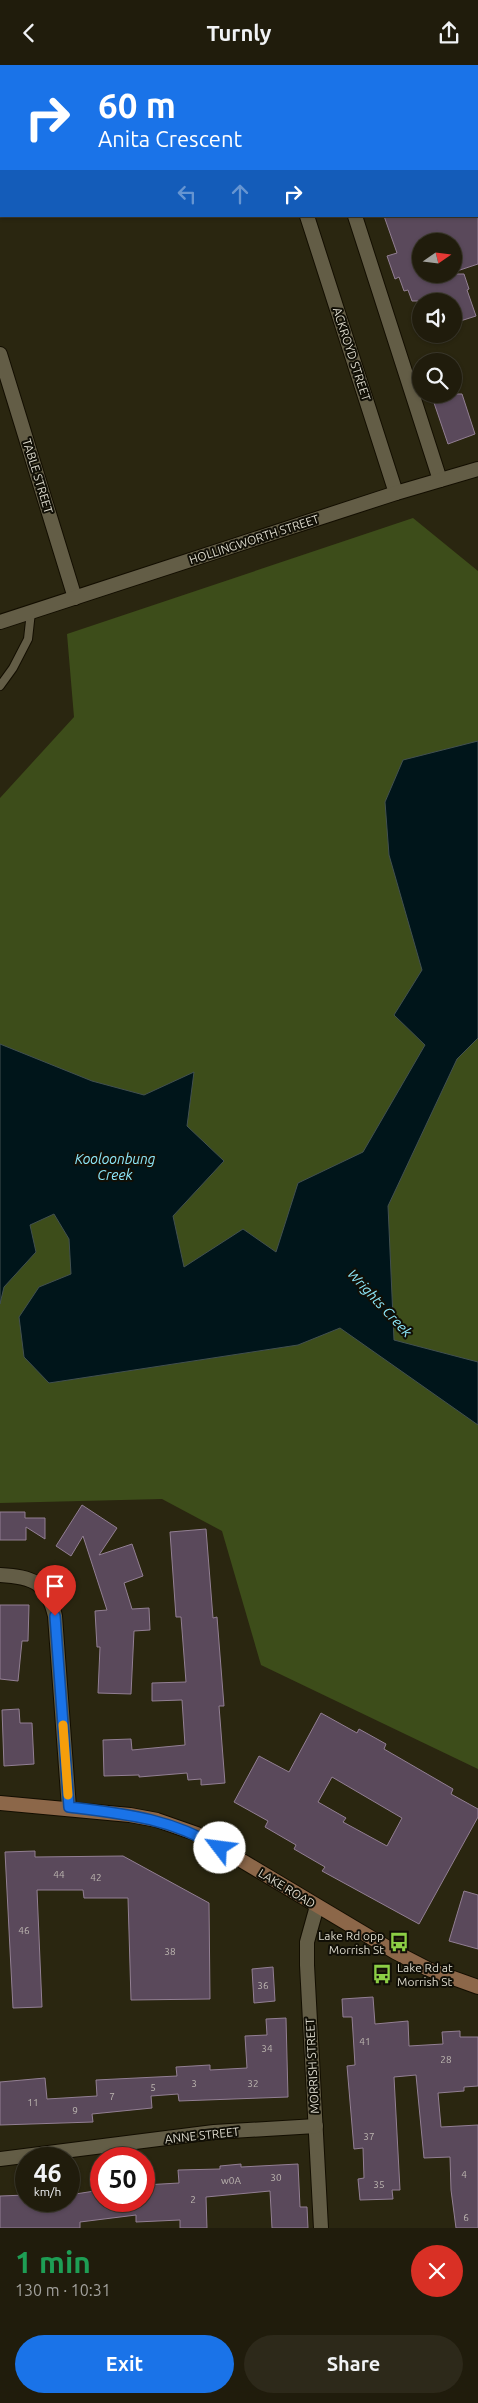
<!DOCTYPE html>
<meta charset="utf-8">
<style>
body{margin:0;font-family:Ubuntu,sans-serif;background:#2d291a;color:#f1f3f6;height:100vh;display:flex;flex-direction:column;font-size:19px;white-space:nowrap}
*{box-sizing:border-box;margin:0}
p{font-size:16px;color:#a2a19d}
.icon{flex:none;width:28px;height:28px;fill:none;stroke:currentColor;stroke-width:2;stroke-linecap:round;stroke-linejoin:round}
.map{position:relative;height:2163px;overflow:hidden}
.side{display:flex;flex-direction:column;background:#201c0c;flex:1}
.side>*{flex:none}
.hud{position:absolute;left:0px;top:0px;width:479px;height:152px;box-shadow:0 1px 4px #0004,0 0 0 1px #3d3a2d;background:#1a73e8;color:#fff;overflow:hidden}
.needle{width:32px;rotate:76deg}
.tools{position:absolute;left:412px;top:168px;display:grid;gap:10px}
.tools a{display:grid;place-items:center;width:50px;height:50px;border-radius:50%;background:#201c0c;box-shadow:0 1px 4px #0004,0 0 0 1px #3d3a2d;font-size:25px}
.speed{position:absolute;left:15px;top:2082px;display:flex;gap:10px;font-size:25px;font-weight:700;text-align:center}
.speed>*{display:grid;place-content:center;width:65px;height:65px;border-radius:50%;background:#201c0c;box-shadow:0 1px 4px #0004,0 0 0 1px #3d3a2d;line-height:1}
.speed small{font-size:12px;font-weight:400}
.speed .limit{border:8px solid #d22;background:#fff;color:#111}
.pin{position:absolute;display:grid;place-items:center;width:42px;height:42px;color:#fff;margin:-51px -21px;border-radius:50% 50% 50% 0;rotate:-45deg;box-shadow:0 0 5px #0007}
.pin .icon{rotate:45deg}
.me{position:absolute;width:55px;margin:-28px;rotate:300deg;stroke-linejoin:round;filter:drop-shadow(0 0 4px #0008)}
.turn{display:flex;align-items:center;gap:18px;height:105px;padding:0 15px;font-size:22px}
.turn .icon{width:65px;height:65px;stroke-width:2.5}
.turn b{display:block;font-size:35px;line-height:42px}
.lanes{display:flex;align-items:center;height:48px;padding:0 15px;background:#0003;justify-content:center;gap:25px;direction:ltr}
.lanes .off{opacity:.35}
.round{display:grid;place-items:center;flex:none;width:52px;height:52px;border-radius:26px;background:#2d291a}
.overview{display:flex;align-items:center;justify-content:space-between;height:85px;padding:0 15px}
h1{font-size:30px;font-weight:600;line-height:38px;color:#1e9e55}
.primary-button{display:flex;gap:10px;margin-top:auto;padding:10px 15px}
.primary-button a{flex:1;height:58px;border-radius:30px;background:#1a73e8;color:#fff;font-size:20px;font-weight:600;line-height:58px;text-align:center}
.primary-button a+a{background:#2d291a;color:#f1f3f6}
header{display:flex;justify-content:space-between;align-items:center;height:65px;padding:0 15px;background:#201c0c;font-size:22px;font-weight:600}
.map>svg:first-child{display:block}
</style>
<header><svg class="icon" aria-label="back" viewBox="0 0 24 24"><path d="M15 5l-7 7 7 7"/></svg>Turnly<svg class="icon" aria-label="share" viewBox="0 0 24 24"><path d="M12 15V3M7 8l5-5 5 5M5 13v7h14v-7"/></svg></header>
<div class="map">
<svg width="478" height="2163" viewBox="0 0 478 2163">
<rect width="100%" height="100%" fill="#2a2610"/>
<polygon fill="#3d4d1a" points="413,453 478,506 478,1704 261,1600 222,1466 162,1434 0,1438 0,733 74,652 67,569"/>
<polygon fill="#00151a" stroke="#425050" points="478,676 478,973 457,994 388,1141 394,1275 478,1297 478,1360 340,1263 298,1280 49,1318 24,1292 19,1252 39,1222 71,1209 69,1174 54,1149 30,1160 36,1187 4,1222 0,1239 0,979 92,1016 144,1030 194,1007 187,1061 224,1096 173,1151 184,1202 243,1164 276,1187 298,1118 363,1087 425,980 394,950 422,905 389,790 385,737 403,695"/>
<g fill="#5a495b" stroke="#927f93" fill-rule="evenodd">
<polygon points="384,151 478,151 478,199 454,207 454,176 421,176 421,209 464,209 469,224 467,225 476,251 454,258 454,236 412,236 408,225 404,226 399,212 395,214 387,191 397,188"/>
<polygon points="431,329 462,329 475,369 448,379"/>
<polygon points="82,1440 117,1463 99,1490 132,1479 143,1511 124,1518 132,1544 149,1543 150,1565 134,1566 131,1629 98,1628 100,1582 97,1582 95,1546 107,1545 83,1471 71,1491 56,1481"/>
<polygon points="0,1447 25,1447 25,1453 45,1453 45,1474 26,1462 26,1475 0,1475"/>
<polygon points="206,1464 213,1553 217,1552 224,1641 219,1641 225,1718 201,1720 201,1714 188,1715 187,1708 139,1712 139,1710 104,1711 103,1675 131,1674 132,1685 185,1680 182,1635 152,1636 152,1618 186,1617 181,1552 176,1552 170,1467"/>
<polygon points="0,1540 29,1540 28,1576 22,1576 18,1616 0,1614"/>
<polygon points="19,1644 20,1658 32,1658 34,1699 4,1701 2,1645"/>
<path d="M321,1648l36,20 2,-4 27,15 -2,5 69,40 -2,5 27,15v8l-59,107 -97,-53 3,-4 -31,-18 2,-4 -31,-18 3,-6 -34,-19 25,-46 30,16zM332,1712l70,41 -15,28 -44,-24 3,-4 -28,-16z"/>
<polygon points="35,1786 35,1792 123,1791 209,1838 210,1934 131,1935 128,1833 84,1833 83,1825 37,1825 42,1942 13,1943 5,1787"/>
<polygon points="464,1826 478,1830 478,1884 449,1876"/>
<polygon points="273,1902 275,1936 254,1938 252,1904"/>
<polygon points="373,1932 375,1959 408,1956 409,1981 443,1979 442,1967 460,1966 460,1972 478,1972 478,2021 464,2022 464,2026 438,2028 441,2062 478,2060 478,2163 456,2163 451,2125 450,2092 424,2093 416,2010 394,2012 400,2125 392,2125 393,2134 360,2135 358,2114 364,2113 363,2083 354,2084 347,2001 355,2000 352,1952 343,1952 342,1934"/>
<polygon points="286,1953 288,2032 179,2036 178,2029 151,2031 152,2043 92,2049 93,2057 0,2060 0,2017 45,2013 47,2034 97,2031 96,2015 177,2011 176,2002 210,2000 210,2005 247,2003 245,1971 267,1970 266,1954"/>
<polygon points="241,2099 241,2102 298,2099 300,2142 307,2142 308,2163 272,2163 270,2126 206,2132 207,2163 180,2163 180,2155 136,2157 136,2150 80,2157 80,2163 0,2163 0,2131 26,2130 26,2136 69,2136 69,2130 101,2125 101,2136 144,2136 144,2120 179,2118 178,2105 220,2104 220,2101"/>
</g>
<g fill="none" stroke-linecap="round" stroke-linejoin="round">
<defs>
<polyline id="service" points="0,621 13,603 28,574 31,547"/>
<g id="minor">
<polyline points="259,0 259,1"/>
<polyline points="307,0 307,1"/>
<polyline points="307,151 396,428"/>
<polyline points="355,151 440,415"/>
<polyline points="0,289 75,533"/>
<polyline points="0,557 396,428 478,404"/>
<path d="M0,1510c33,2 47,7 55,41l14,192"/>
<polyline points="317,1841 307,1877 307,1900 321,2163"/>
<polyline points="0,2094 214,2067 316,2061"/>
</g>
<polyline id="secondary" points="0,1738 130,1750 157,1755 197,1769 395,1887 428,1904 478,1922"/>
</defs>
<use href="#service" stroke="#130e00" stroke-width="10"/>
<use href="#minor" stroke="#130e00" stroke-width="16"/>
<use href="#secondary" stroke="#130e00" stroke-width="16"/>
<use href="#service" stroke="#635d46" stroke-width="8"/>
<use href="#minor" stroke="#635d46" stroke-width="14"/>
<use href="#secondary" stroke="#8c6749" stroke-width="14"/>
</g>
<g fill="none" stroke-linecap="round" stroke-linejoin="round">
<defs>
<path id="route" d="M55,1551l14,191c57,7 100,11 151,41"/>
</defs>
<use href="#route" stroke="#114b97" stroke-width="12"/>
<use href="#route" stroke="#1a73e8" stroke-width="9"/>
<polyline stroke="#f59e0b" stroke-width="9" points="63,1660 68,1730"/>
</g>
<defs>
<symbol id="bus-bare" viewBox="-9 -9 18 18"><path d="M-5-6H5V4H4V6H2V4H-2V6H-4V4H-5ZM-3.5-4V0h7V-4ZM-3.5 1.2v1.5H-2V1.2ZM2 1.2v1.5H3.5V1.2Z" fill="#8cce45" stroke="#110f06" stroke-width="2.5" paint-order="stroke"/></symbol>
</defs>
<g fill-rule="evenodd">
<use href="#bus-bare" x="385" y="1863" width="28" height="28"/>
<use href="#bus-bare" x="368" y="1895" width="28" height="28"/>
</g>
<g text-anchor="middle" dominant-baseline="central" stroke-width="4" stroke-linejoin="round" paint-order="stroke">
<g font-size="10" fill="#bcb6b0">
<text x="59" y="1809">44</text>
<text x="96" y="1812">42</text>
<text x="24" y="1865">46</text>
<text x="170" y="1886">38</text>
<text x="263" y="1920">36</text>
<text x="365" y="1976">41</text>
<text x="267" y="1983">34</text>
<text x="446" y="1994">28</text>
<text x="194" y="2018">3</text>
<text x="253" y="2018">32</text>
<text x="153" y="2022">5</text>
<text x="112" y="2031">7</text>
<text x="33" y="2037">11</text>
<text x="75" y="2045">9</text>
<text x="369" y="2071">37</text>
<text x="464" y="2109">4</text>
<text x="276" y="2112">30</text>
<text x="231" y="2115">w0A</text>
<text x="379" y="2119">35</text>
<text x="193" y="2134">2</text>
<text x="466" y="2152">6</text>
</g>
<g font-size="12" fill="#dddacd" stroke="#110f06">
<text transform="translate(352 289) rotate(72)">ACKROYD STREET</text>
<text transform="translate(38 411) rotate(73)">TABLE STREET</text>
<text transform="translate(254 474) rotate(-18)">HOLLINGWORTH STREET</text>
<text transform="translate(287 1823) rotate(31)">LAKE ROAD</text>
<text transform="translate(312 2001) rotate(-93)">MORRISH STREET</text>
<text transform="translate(202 2070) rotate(-6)">ANNE STREET</text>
</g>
<g font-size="12" fill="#dddacd" stroke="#110f06" text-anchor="end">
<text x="384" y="1870">Lake Rd opp<tspan x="384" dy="14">Morrish St</tspan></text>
<text x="397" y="1902" text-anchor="start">Lake Rd at<tspan x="397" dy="14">Morrish St</tspan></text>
</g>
<g font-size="14" font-style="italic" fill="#8ee9fc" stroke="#110f06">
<text x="115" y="1094">Kooloonbung<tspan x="115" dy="16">Creek</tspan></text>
<text transform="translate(380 1238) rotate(47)">Wrights Creek</text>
</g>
</g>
</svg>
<div class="tools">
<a><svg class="needle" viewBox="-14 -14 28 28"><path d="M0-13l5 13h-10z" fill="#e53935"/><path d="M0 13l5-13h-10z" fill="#a2a19d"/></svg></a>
<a><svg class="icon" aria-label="sound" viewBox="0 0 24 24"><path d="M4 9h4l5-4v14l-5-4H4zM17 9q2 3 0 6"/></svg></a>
<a><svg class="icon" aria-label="search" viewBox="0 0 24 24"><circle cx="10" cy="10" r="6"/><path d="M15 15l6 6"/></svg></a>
</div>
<div class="speed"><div>46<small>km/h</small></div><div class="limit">50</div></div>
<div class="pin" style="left:55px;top:1551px;background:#d93025"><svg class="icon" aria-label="arrive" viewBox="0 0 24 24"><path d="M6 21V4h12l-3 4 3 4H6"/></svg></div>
<svg class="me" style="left:220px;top:1783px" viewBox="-20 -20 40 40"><circle r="19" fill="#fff"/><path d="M0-13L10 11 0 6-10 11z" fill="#1a73e8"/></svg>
<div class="hud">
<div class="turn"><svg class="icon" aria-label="right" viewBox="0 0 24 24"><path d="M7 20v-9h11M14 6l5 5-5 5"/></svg><div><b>60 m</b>Anita Crescent</div></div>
<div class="lanes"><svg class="icon off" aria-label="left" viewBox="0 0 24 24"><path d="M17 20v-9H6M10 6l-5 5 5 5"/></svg><svg class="icon off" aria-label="ahead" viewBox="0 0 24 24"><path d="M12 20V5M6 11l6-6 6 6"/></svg><svg class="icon" aria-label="right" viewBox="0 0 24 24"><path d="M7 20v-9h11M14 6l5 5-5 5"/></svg></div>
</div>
</div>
<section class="side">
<div class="overview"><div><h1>1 min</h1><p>130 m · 10:31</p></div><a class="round" style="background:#d93025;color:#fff"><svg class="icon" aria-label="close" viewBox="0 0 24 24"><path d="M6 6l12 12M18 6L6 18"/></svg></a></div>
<div class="primary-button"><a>Exit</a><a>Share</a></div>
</section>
